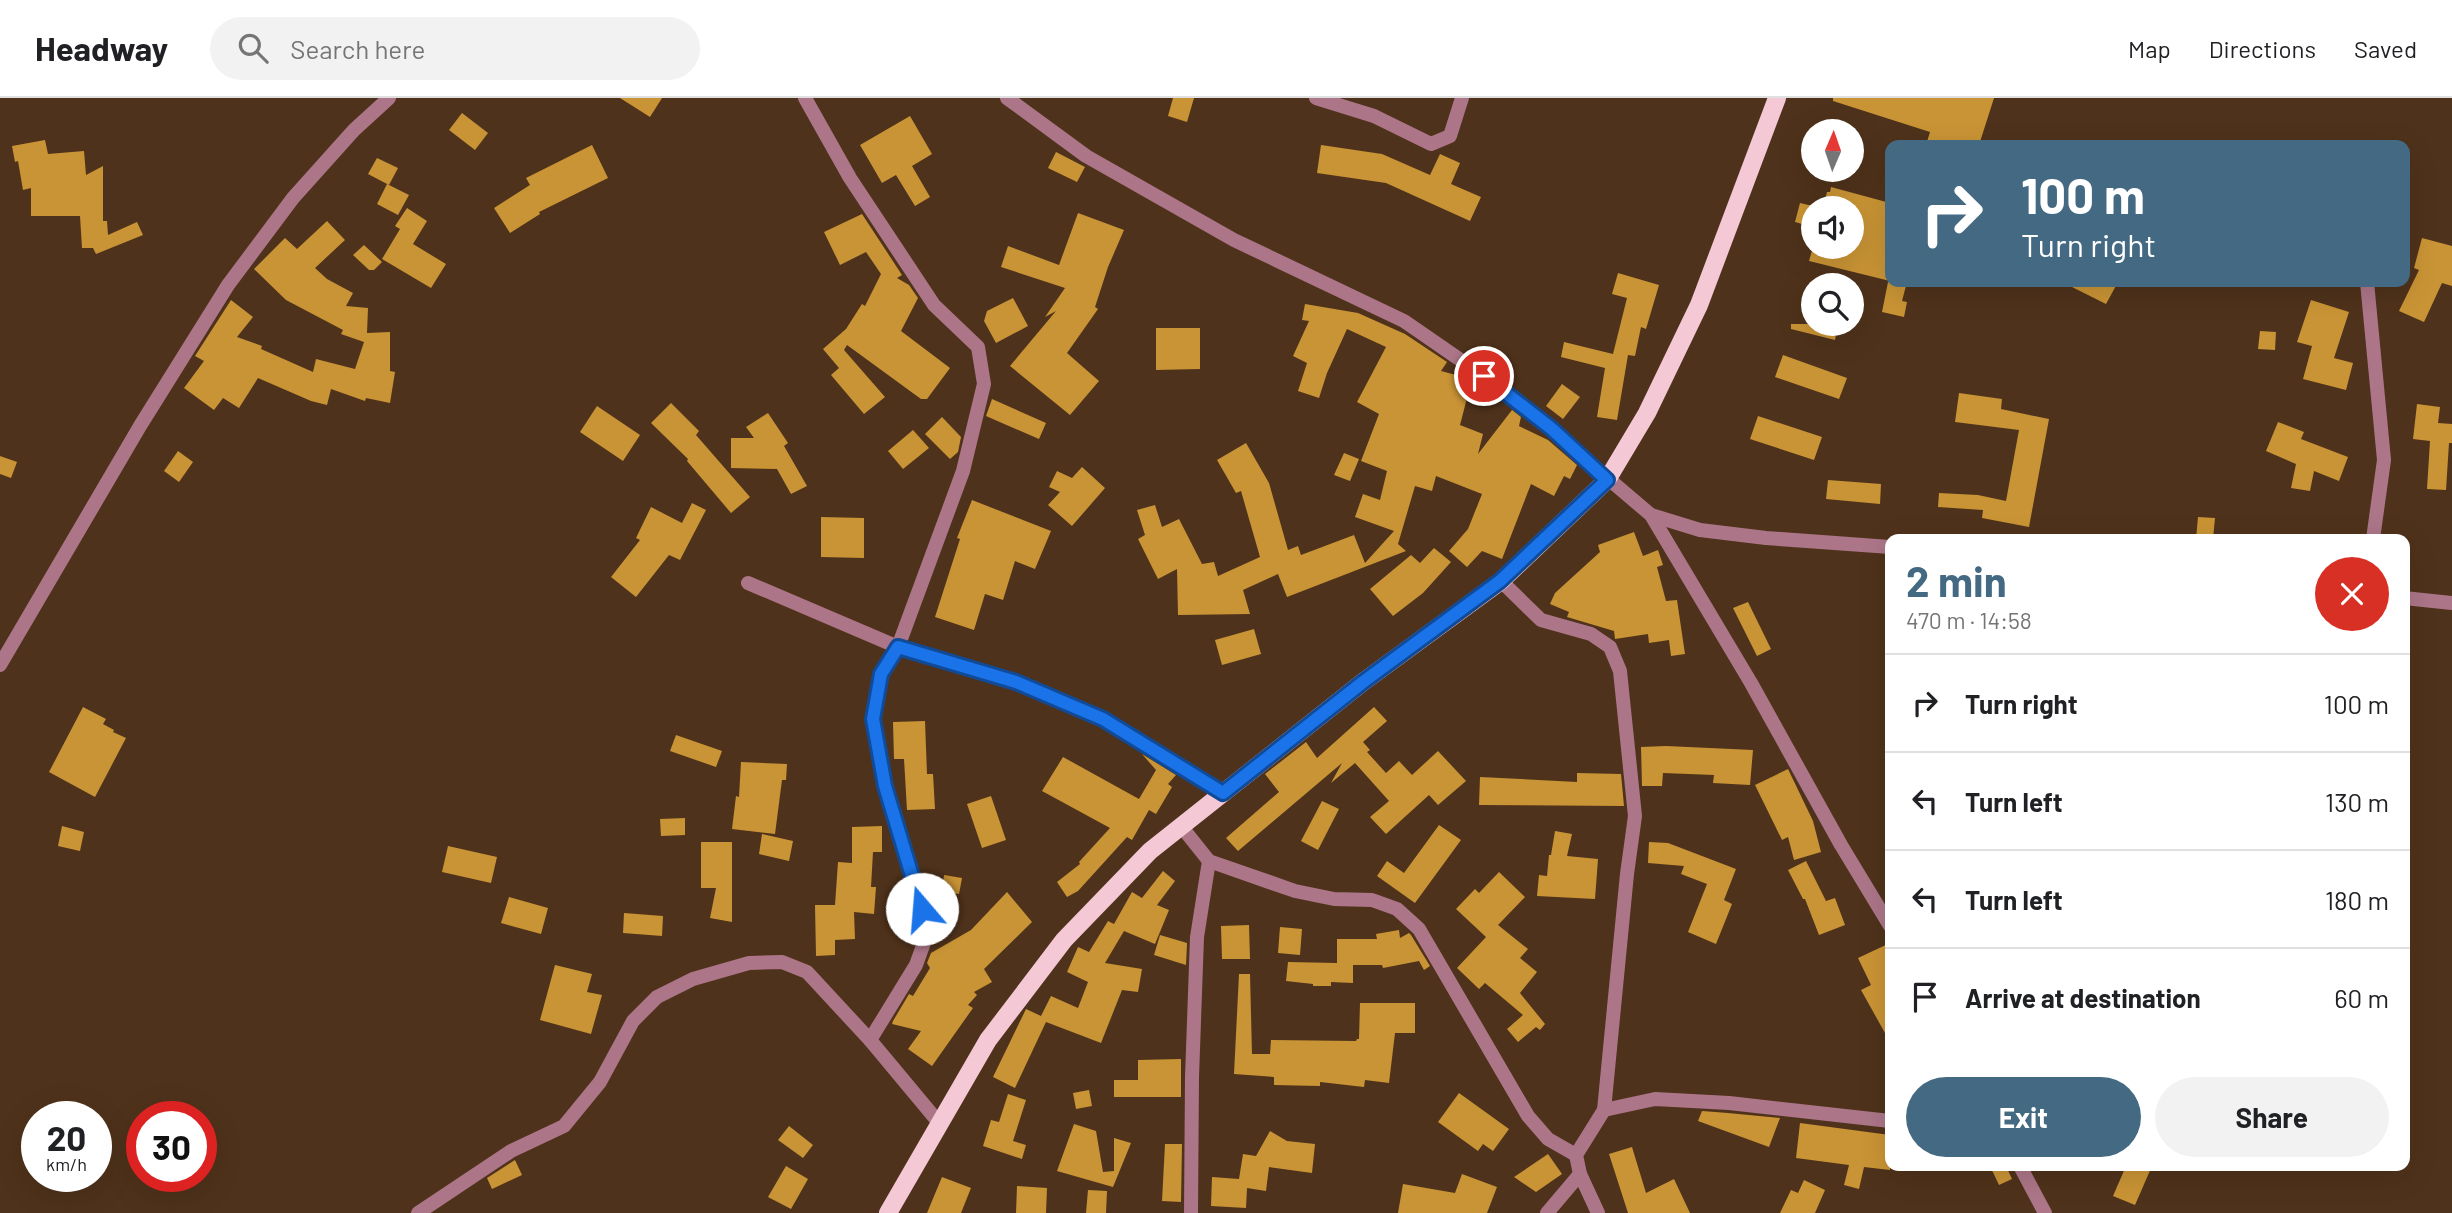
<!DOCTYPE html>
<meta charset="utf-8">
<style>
body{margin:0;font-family:Barlow,sans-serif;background:#f2f2f2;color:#202124;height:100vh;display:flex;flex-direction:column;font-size:26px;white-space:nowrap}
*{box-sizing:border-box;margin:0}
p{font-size:23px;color:#757577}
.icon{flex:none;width:38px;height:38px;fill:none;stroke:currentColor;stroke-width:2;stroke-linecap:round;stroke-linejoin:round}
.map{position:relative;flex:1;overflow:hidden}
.details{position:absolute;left:1885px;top:436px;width:525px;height:637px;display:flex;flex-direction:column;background:#fff;border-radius:14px;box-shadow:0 7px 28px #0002}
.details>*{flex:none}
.guide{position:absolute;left:1885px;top:42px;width:525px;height:147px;border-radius:14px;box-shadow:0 7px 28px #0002;background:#446982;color:#fff;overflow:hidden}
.needle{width:46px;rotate:2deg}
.fabs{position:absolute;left:1801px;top:21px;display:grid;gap:14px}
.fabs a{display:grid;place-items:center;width:63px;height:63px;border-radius:50%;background:#fff;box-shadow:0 7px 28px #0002;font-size:35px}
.speed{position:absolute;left:21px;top:1003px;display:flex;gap:14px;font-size:35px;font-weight:700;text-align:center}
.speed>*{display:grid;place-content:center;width:91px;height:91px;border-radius:50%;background:#fff;box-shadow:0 7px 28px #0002;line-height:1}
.speed small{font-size:18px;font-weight:400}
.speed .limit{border:10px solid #d22;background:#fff;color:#111}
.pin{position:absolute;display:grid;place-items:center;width:60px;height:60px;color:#fff;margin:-30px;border:4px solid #fff;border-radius:50%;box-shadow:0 2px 7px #0007}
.me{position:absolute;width:77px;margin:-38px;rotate:342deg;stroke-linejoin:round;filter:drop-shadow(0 0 5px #0008)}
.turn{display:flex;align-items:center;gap:24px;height:147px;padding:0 21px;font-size:32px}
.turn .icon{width:91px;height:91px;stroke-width:2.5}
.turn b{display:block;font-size:49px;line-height:60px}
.round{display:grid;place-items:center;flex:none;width:74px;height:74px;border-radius:37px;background:#f2f2f2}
.summary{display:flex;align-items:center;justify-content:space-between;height:119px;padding:0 21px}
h1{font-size:42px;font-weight:700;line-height:52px;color:#446982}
.primary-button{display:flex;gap:14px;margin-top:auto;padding:14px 21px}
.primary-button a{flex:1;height:80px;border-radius:42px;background:#446982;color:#fff;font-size:28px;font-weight:700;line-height:80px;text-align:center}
.primary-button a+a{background:#f2f2f2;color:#202124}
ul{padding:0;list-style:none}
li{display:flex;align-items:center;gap:21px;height:98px;padding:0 21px;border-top:2px solid #e0e0e0}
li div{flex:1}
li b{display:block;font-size:26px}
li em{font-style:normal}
header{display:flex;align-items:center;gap:42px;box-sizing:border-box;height:98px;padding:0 35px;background:#fff;border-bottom:2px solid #e0e0e0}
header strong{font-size:33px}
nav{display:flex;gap:38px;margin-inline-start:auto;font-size:24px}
.search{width:490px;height:63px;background:#f2f2f2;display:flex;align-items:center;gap:18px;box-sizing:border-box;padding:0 24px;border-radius:38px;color:#757577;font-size:26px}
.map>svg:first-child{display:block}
</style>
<header>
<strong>Headway</strong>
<div class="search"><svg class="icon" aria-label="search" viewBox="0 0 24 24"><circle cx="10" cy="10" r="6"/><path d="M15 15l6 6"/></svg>Search here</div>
<nav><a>Map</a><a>Directions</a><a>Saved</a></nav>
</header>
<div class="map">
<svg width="2452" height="1115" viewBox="0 0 2452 1115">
<rect width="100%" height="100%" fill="#4f321b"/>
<g fill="#c99435">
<polygon points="620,0 662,0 650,19"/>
<polygon points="1173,0 1194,0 1187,24 1168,18"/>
<polygon points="1833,0 1994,0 1979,47 1926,47 1930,34 1833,3"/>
<polygon points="462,15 488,35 475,52 449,32"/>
<polygon points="910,18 932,56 912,68 930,99 915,108 896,77 882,85 860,47"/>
<polygon points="45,42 48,56 84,53 86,77 103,68 103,123 107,123 108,137 137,124 143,137 96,156 93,150 82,150 80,118 31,118 31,90 23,92 18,63 15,64 12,48"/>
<polygon points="592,47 608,80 539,114 540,116 510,135 494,110 530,87 526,80"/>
<polygon points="1321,47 1382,56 1430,77 1440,56 1460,65 1451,86 1481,99 1470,123 1386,85 1317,75"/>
<polygon points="1056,54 1085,69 1077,84 1048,70"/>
<polygon points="377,60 398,70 389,87 368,76"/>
<polygon points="387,86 409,97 398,117 377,106"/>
<polygon points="1831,89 1890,105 1890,183 1809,163 1813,149 1835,149 1852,153 1852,110 1823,110 1827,94 1830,94"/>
<polygon points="1800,105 1813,108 1813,129 1795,124"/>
<polygon points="407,110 427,123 413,146 446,166 431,190 382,161 400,131 395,128"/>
<polygon points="1078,115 1124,132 1108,169 1095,209 1098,211 1067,255 1099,283 1070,317 1010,268 1056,213 1045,219 1065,190 1001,169 1008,148 1059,167"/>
<polygon points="862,116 902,177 897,180 909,187 918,200 901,233 950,270 927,301 921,301 847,247 844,252 885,299 864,316 831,277 839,270 823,251 846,231 862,206 865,208 881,176 866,154 840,167 824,134"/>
<polygon points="327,123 345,142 315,170 327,181 353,195 346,208 368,210 367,235 390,234 390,273 395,274 390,305 366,300 365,303 331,291 327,307 311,303 258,280 239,310 223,300 214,312 184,290 204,263 195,258 231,202 253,219 237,239 262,248 261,251 313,274 316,261 355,271 364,244 341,236 343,232 286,202 254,171 285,140 297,151"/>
<polygon points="2422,140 2452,148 2452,188 2442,185 2424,224 2399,213 2419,172 2414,170"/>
<polygon points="364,147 382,164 374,172 369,172 353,157"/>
<polygon points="1618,175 1659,187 1646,231 1641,229 1635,258 1628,257 1617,322 1597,319 1605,270 1561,259 1564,244 1613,256 1627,200 1612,196"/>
<polygon points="1888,184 1907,184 1902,203 1907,204 1904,219 1882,214"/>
<polygon points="2062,184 2118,184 2106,206"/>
<polygon points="1013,200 1028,228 996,245 984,223 987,213"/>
<polygon points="2311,202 2349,214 2334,260 2353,265 2346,292 2303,281 2312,248 2297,244"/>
<polygon points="1305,206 1358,215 1405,236 1447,264 1441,273 1471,281 1494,297 1491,306 1467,300 1460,327 1483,336 1478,356 1512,312 1521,319 1519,328 1548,342 1577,367 1570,381 1564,378 1554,398 1531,386 1502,461 1482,453 1467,469 1449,453 1468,431 1482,396 1436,378 1432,393 1415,388 1398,446 1406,453 1287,499 1278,476 1243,492 1250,516 1178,517 1177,471 1158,481 1138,441 1145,437 1137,412 1155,407 1162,429 1179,421 1202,466 1214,464 1218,478 1260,459 1241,393 1236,395 1217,362 1246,345 1269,385 1288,452 1298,448 1301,457 1354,437 1365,465 1394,433 1355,419 1363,396 1380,402 1387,373 1361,363 1379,316 1357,304 1386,249 1347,231 1327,275 1319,300 1298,293 1307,265 1293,258 1309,223 1302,222"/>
<polygon points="1791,226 1838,226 1835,242 1791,231"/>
<polygon points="1156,230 1200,230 1200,271 1156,272"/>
<polygon points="2260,233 2276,234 2275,252 2258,251"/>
<polygon points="1783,257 1847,280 1839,301 1775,279"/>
<polygon points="1562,286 1580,299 1563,321 1546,308"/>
<polygon points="1959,295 2002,301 2001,311 2049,321 2029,429 1982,420 1983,412 1938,409 1939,395 1978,397 2006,403 2019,332 1955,324"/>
<polygon points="992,301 1046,325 1039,341 986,318"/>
<polygon points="671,305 699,333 696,337 750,399 731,415 687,363 688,361 651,325"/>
<polygon points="2417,306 2440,309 2438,325 2452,326 2452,345 2449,345 2446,392 2427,391 2430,343 2413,341"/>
<polygon points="597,308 640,337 623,363 580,334"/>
<polygon points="768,315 788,345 784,348 807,388 791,396 777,371 731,370 731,340 754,340 746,329"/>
<polygon points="1758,318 1822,339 1814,362 1750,341"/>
<polygon points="942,319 961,339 958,354 950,361 925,336"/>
<polygon points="2278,324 2304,334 2301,341 2348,359 2339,383 2314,373 2310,393 2291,390 2296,366 2266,353"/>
<polygon points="913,332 929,350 903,371 888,353"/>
<polygon points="178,353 193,364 179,384 164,373"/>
<polygon points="1344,355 1359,361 1350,383 1334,377"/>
<polygon points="0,358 17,364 11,380 0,376"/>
<polygon points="1082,369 1105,390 1072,428 1048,407 1060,394 1049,389 1057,373 1072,380"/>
<polygon points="1828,382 1881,386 1880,406 1826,401"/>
<polygon points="972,402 1051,433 1035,471 1015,463 1003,502 985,496 974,532 935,519 960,441 957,440"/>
<polygon points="692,405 706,412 680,462 669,457 636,499 611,479 640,442 636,440 651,409 682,425"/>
<polygon points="821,419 864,420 864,460 821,459"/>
<polygon points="2198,419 2215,420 2213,441 2196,441"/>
<polygon points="1634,434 1643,458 1658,452 1663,467 1657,469 1666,503 1677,502 1685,556 1671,558 1669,542 1649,545 1648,536 1615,541 1614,533 1567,519 1569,514 1550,506 1555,495 1600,454 1598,447"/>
<polygon points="1434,450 1451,464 1423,495 1393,518 1370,491 1411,457 1420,465"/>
<polygon points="1748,504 1771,551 1757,558 1733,510"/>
<polygon points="1254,531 1261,556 1222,567 1215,542"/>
<polygon points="83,609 106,621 103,626 114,632 113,634 126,640 95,699 49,674"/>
<polygon points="1374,609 1387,623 1363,644 1370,652 1367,654 1386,675 1399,663 1412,677 1438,653 1466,683 1438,707 1429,697 1386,736 1370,719 1389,703 1355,665 1331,685 1342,665 1238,753 1226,740 1279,694 1265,676 1306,644 1317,660"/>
<polygon points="925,623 927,676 933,676 935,711 907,712 904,661 894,661 893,624"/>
<polygon points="676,637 722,653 716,669 670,653"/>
<polygon points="1666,648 1753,652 1750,687 1713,685 1714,677 1663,675 1662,688 1642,688 1641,649"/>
<polygon points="1142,656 1176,677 1168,686 1172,689 1156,716 1149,712 1132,742 1127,739 1078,793 1067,799 1057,784 1080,766 1079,764 1110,730 1042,693 1063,659 1139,701 1156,672"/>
<polygon points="741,664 787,666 786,682 782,682 775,736 732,731 736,698 739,699"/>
<polygon points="1788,671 1813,723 1821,754 1794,762 1788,739 1782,742 1755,687"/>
<polygon points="1577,675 1621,676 1624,708 1479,707 1480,679 1577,684"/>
<polygon points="991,698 1006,742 982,750 967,706"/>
<polygon points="1322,703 1339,711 1318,752 1301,743"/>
<polygon points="685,720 685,737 661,738 660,721"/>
<polygon points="1439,727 1461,742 1415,805 1377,778 1387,763 1404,775"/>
<polygon points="62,728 84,734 80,753 58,748"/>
<polygon points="882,728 882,754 873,754 871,789 876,789 874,816 854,814 855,841 835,842 835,857 816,858 815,807 835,807 838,764 852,765 852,729"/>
<polygon points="1555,733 1572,736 1567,758 1598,761 1595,801 1537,798 1539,777 1547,778 1549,757 1551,757"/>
<polygon points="762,736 793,743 789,763 759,756"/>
<polygon points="701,744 732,744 732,824 710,820 716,790 701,790"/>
<polygon points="1649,744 1668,745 1736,771 1724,802 1732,806 1716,846 1688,834 1707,786 1681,776 1684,768 1648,765"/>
<polygon points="448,748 497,759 491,785 442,774"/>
<polygon points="1806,763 1826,803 1835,800 1845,827 1819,837 1805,801 1803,801 1788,772"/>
<polygon points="1163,773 1175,783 1157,807 1169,812 1155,846 1124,833 1105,865 1142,871 1138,894 1122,892 1101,945 1046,924 1015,990 993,979 1026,911 1041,918 1051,898 1078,910 1088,884 1067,874 1078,849 1089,854 1108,823 1114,826 1132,794 1142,800"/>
<polygon points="1499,774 1525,799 1498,827 1528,851 1520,860 1537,874 1520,895 1545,926 1540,932 1536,929 1518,944 1507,931 1523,917 1485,885 1479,891 1457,870 1486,839 1456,811 1475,791 1479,795"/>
<polygon points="944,777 962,780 959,796 942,794"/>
<polygon points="1007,794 1032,824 984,871 992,884 974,894 977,897 968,907 973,910 932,968 908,951 921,933 892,926 893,923 909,896 913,898 930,870 927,865 931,855 971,832"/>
<polygon points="509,799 548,810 541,836 501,825"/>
<polygon points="624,815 663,818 662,838 623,835"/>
<polygon points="1249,827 1250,861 1222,861 1221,828"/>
<polygon points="1280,829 1302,831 1300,857 1278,855"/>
<polygon points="1399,832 1400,840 1409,835 1411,837 1430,868 1424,872 1419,863 1383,870 1382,867 1353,867 1353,885 1331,884 1331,888 1313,888 1313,886 1286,883 1288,864 1337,865 1337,841 1377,841 1376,836"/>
<polygon points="1160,837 1187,845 1186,867 1154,857"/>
<polygon points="1890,845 1890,944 1861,892 1871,887 1858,860"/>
<polygon points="555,867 592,876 587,894 602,897 591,936 540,922"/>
<polygon points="1239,876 1250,876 1252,956 1270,956 1271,942 1356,943 1357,941 1359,941 1360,905 1415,905 1415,935 1395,935 1389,985 1365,982 1364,989 1320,984 1320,988 1274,987 1274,979 1234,976"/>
<polygon points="1181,961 1181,999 1114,999 1114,982 1138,982 1138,962"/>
<polygon points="1089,992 1092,1008 1076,1011 1073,995"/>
<polygon points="1459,995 1509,1031 1493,1053 1483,1046 1478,1053 1438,1024"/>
<polygon points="1008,996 1026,1002 1013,1043 1026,1047 1022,1061 983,1048 991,1022 999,1024"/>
<polygon points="1702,1013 1728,1015 1780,1020 1769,1049 1698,1023"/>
<polygon points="1800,1025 1890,1037 1890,1072 1864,1069 1859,1091 1844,1087 1849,1067 1796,1060"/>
<polygon points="1074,1026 1096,1033 1103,1074 1114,1073 1114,1040 1131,1045 1113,1089 1057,1073"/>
<polygon points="789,1028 813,1047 803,1060 778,1042"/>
<polygon points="1270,1033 1287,1043 1315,1046 1312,1075 1269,1069 1266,1093 1247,1090 1246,1110 1211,1108 1212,1079 1239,1081 1243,1056 1256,1058"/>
<polygon points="1165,1046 1182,1046 1181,1104 1162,1103"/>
<polygon points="1632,1049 1646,1095 1674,1081 1690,1115 1628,1115 1609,1056"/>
<polygon points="1548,1056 1562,1076 1536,1094 1514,1079"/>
<polygon points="515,1062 522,1077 492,1091 487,1080"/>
<polygon points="786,1068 808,1081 791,1111 768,1099"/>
<polygon points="1990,1068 2006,1068 2012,1081 1999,1087"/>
<polygon points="2126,1068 2152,1068 2135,1107 2113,1098"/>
<polygon points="1462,1076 1497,1089 1487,1115 1398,1115 1403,1086 1455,1095"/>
<polygon points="942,1079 971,1090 961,1115 927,1115"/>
<polygon points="1804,1082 1825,1092 1815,1115 1780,1115 1791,1092 1798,1095"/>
<polygon points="1017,1088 1047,1090 1046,1115 1016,1115"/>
<polygon points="1088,1092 1107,1093 1106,1115 1086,1115"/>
</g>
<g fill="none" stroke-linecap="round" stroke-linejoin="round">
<g stroke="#ac7688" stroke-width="14">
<polyline points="805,0 850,80 934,207 978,249 984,286 963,373 898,549 881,576 873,621 885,688 922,811 925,842 916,867 870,942"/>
<polyline points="1316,0 1374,18 1431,46 1450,38 1462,0"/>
<polyline points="2367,184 2384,362 2373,441"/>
<polyline points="1651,417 1700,432 1766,440 1890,449"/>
<polyline points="1501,483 1541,522 1591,536 1610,549 1620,573 1635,718 1627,776 1604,1012 1576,1057 1580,1076 1598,1115"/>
<polyline points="748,485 898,549 1016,584 1103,621 1223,695"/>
<polyline points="2404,500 2452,505"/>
<polyline points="0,567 140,328 228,187 293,100 354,32 389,0"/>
<polyline points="1181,728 1209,763 1295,793 1334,801 1372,802 1397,811 1419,831 1528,1018 1548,1041 1576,1057"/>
<polyline points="1604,1012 1655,1001 1729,1005 1890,1023"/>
<polyline points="418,1115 511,1053 564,1028 600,984 633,923 657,899 693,881 749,865 782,864 807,874 870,942 940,1026"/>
<polyline points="1191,1115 1192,979 1197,839 1209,763"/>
<polyline points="1547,1115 1580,1076"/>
</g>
<g stroke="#ac7688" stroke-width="14">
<polyline points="1007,0 1086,58 1234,142 1404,223 1504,292 1651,417 1751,585 1841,747 1890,828"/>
<polyline points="2020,1068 2045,1115"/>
</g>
<polyline stroke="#f4c8d5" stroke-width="18" points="888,1115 988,942 1064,842 1150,753 1363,584 1501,483 1607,382 1647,315 1699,207 1777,0"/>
</g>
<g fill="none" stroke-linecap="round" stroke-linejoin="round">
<defs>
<polyline id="route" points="922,811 885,688 873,621 881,576 898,549 1016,584 1103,621 1223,695 1363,584 1500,483 1607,382 1552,331 1484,278"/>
</defs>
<use href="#route" stroke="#114b97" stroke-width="18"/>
<use href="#route" stroke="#1a73e8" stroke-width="12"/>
</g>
</svg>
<div class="fabs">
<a><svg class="needle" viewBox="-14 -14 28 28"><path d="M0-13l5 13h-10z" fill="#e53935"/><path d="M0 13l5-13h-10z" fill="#757577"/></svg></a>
<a><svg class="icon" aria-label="sound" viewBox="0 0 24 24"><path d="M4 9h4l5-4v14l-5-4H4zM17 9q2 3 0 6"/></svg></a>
<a><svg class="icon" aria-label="search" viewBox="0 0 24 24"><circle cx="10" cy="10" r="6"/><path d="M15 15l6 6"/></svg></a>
</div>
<div class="speed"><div>20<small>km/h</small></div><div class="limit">30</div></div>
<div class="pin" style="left:1484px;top:278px;background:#d93025"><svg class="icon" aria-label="arrive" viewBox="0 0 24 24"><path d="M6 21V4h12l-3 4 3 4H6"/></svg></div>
<svg class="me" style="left:922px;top:811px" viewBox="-20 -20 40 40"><circle r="19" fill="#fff"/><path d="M0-13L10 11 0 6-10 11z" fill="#1a73e8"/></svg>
<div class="guide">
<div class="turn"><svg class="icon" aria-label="right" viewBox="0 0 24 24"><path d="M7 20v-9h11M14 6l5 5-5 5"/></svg><div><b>100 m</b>Turn right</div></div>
</div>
<section class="details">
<div class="summary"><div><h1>2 min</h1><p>470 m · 14:58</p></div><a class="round" style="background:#d93025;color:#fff"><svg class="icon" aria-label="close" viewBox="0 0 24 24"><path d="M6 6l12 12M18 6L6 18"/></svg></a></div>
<ul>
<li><svg class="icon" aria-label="right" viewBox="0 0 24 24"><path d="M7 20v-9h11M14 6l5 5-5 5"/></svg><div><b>Turn right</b></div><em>100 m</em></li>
<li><svg class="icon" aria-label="left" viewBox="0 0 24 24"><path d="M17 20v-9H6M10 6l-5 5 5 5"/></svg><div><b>Turn left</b></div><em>130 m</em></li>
<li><svg class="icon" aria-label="left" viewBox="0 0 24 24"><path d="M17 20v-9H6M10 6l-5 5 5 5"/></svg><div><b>Turn left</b></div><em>180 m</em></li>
<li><svg class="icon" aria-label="arrive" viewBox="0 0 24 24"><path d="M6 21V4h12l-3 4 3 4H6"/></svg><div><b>Arrive at destination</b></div><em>60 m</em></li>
</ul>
<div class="primary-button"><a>Exit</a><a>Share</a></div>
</section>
</div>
